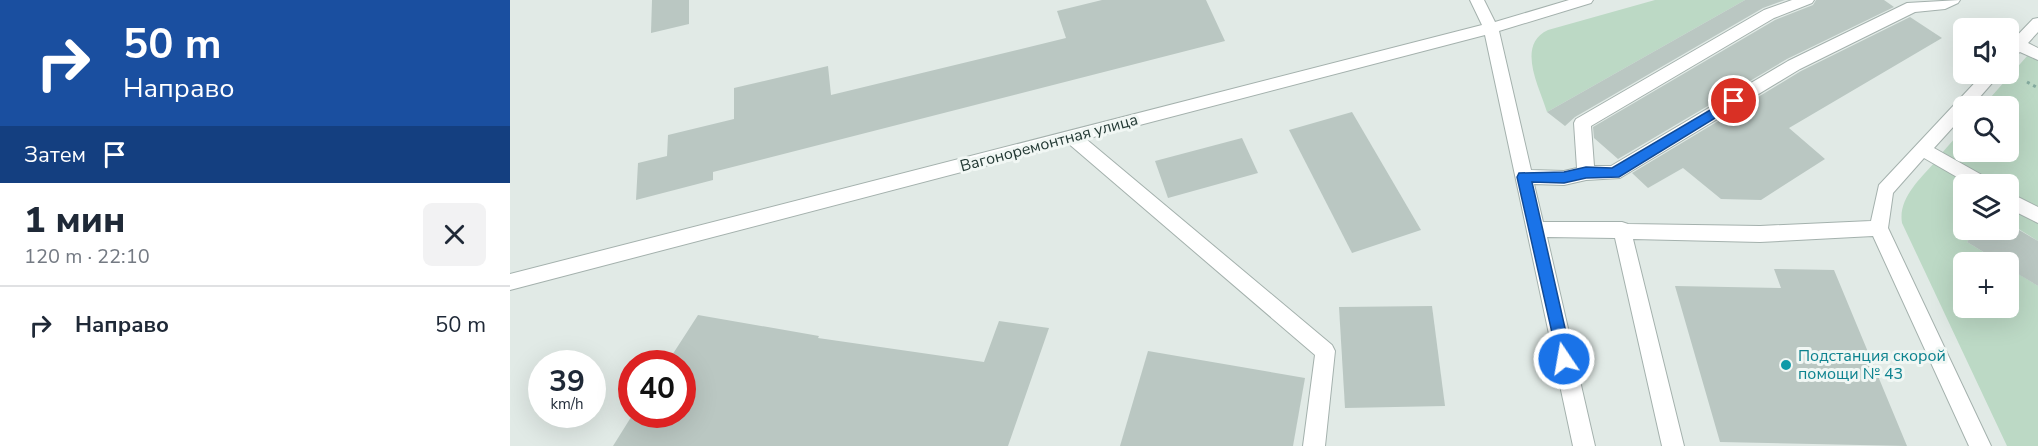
<!DOCTYPE html>
<html lang="ru">
<meta charset="utf-8">
<style>
body{margin:0;font-family:"Nunito Sans",sans-serif;background:#f2f2f3;color:#1f2937;height:100vh;display:flex;flex-direction:column;font-size:22px;white-space:nowrap}
*{box-sizing:border-box;margin:0}
p{font-size:20px;color:#747a83}
.icon{flex:none;width:33px;height:33px;fill:none;stroke:currentColor;stroke-width:2;stroke-linecap:round;stroke-linejoin:round}
.map{position:relative;flex:1;overflow:hidden}
.details{display:flex;flex-direction:column;background:#fff;width:510px}
.details>*{flex:none}
.guide{background:#1a4fa0;color:#fff;overflow:hidden}
.tools{position:absolute;left:1443px;top:18px;display:grid;gap:12px}
.tools a{display:grid;place-items:center;width:66px;height:66px;border-radius:9px;background:#fff;box-shadow:0 6px 24px #0002;font-size:30px}
.speed{position:absolute;left:18px;top:350px;display:flex;gap:12px;font-size:30px;font-weight:700;text-align:center}
.speed>*{display:grid;place-content:center;width:78px;height:78px;border-radius:50%;background:#fff;box-shadow:0 6px 24px #0002;line-height:1}
.speed small{font-size:15px;font-weight:400}
.speed .limit{border:9px solid #d22;background:#fff;color:#111}
.pin{position:absolute;display:grid;place-items:center;width:51px;height:51px;color:#fff;margin:-26px;border:3px solid #fff;border-radius:50%;box-shadow:0 2px 6px #0007}
.me{position:absolute;width:66px;margin:-33px;rotate:348deg;stroke-linejoin:round;filter:drop-shadow(0 0 4px #0008)}
.turn{display:flex;align-items:center;gap:21px;height:126px;padding:0 24px;font-size:27px}
.turn .icon{width:78px;height:78px;stroke-width:2.5}
.turn b{display:block;font-size:42px;line-height:51px}
.then{display:flex;align-items:center;height:57px;padding:0 24px;background:#0003;gap:12px;font-size:22px}
.round{display:grid;place-items:center;flex:none;width:63px;height:63px;border-radius:9px;background:#f2f2f3}
.head{display:flex;align-items:center;justify-content:space-between;height:102px;padding:0 24px}
h1{font-size:36px;font-weight:800;line-height:45px}
ul{padding:0;list-style:none}
li{display:flex;align-items:center;gap:18px;height:78px;padding:0 24px;border-top:2px solid #e0e1e3}
li div{flex:1}
li b{display:block;font-size:22px}
li em{font-style:normal}
main{display:flex;flex:1;min-height:0}
.map>svg:first-child{display:block}
</style>
<main>
<section class="details">
<div class="guide">
<div class="turn"><svg class="icon" aria-label="right" viewBox="0 0 24 24"><path d="M7 20v-9h11M14 6l5 5-5 5"/></svg><div><b>50 m</b>Направо</div></div>
<div class="then">Затем<svg class="icon" aria-label="arrive" viewBox="0 0 24 24"><path d="M6 21V4h12l-3 4 3 4H6"/></svg></div>
</div>
<div class="head"><div><h1>1 мин</h1><p>120 m · 22:10</p></div><a class="round"><svg class="icon" aria-label="close" viewBox="0 0 24 24"><path d="M6 6l12 12M18 6L6 18"/></svg></a></div>
<ul>
<li><svg class="icon" aria-label="right" viewBox="0 0 24 24"><path d="M7 20v-9h11M14 6l5 5-5 5"/></svg><div><b>Направо</b></div><em>50 m</em></li>
</ul>
</section>
<div class="map">
<svg width="1528" height="446" viewBox="0 0 1528 446">
<rect width="100%" height="100%" fill="#e1eae6"/>
<g fill="#bcd9c5">
<path d="M1145,0h90l-198,112c-8,-26 -31,-67 1,-82z"/>
<polygon points="1518,55 1528,60 1528,209 1499,193 1498,184 1484,184 1431,154 1453,129 1454,152 1498,152 1498,106 1473,106"/>
<path d="M1424,163l38,21h-8v46h12l-9,12 33,20h-36v46h44l1,-40 29,18v160h-31l-105,-223c-4,-24 17,-43 32,-60z"/>
<polygon points="1499,206 1528,223 1528,241 1499,223"/>
</g>
<g fill="#bac7c2">
<polygon points="142,0 179,0 179,24 141,33"/>
<polygon points="592,0 696,0 715,41 203,172 203,180 126,200 128,163 157,156 158,135 224,119 224,88 318,66 321,95 556,38 547,11"/>
<polygon points="1235,0 1275,0 1253,8 1065,117 1055,126 1037,112"/>
<polygon points="1306,0 1374,0 1384,7 1277,59 1108,159 1084,138 1083,127 1265,20 1303,5"/>
<polygon points="1400,17 1432,38 1279,128 1315,159 1251,200 1211,199 1173,168 1138,188 1122,173 1291,71"/>
<polygon points="842,112 911,230 842,253 779,130"/>
<polygon points="732,138 748,173 658,198 645,161"/>
<polygon points="1466,230 1509,230 1528,241 1528,286 1498,268 1498,262 1490,262 1457,242"/>
<polygon points="1264,269 1324,270 1397,446 1210,442 1165,286 1271,288"/>
<polygon points="922,306 935,406 835,408 829,307"/>
<polygon points="188,315 309,336 308,338 474,362 489,321 539,328 498,446 103,446 123,414 172,414 172,363 157,363"/>
<polygon points="638,351 795,378 783,446 610,446"/>
</g>
<g fill="none" stroke-linecap="round" stroke-linejoin="round">
<defs>
<g id="minor">
<polygon points="960,0 974,0 985,22 1059,0 1083,0 1081,3 989,31 1021,170 1054,171 1067,168 1064,123 1066,119 1254,10 1282,0 1304,0 1302,3 1264,18 1081,126 1084,166 1101,166 1278,61 1397,3 1450,0 1448,3 1435,9 1405,12 1290,69 1110,178 1076,180 1054,185 1024,184 1033,222 1112,222 1118,224 1250,226 1361,221 1369,185 1473,74 1490,74 1462,106 1454,106 1454,115 1424,148 1479,179 1481,184 1459,184 1414,158 1383,193 1378,228 1481,446 1459,446 1363,236 1250,242 1123,239 1174,446 1152,446 1105,238 1037,237 1085,446 1063,446 975,35 576,139 822,345 825,351 815,446 793,446 805,355 559,144 0,290 0,274 972,25"/>
<polygon points="1528,18 1528,32 1518,43 1528,48 1528,60 1510,52 1498,60 1498,45 1523,19"/>
<polygon points="1498,192 1528,207 1528,223 1498,208"/>
</g>
</defs>
<use href="#minor" stroke="#a4b1ad" stroke-width="2"/>
<polyline stroke="#85aba0" stroke-width="3" stroke-dasharray="3 4" stroke-linecap="butt" points="1517,82 1528,88"/>
<use href="#minor" fill="#fff" fill-rule="evenodd"/>
</g>
<polygon fill="#1a73e8" stroke="#114b97" stroke-width="1.5" points="1224,96 1230,101 1228,104 1109,177 1076,178 1054,183 1022,182 1062,359 1060,364 1054,366 1049,364 1007,177 1009,173 1054,172 1076,167 1102,168"/>
<circle fill="#0f9aa8" stroke="#f1f7f4" stroke-width="2" cx="1276" cy="365" r="6"/>
<g text-anchor="middle" dominant-baseline="central" stroke-width="6" stroke-linejoin="round" paint-order="stroke">
<g font-size="16" fill="#233934" stroke="#f1f7f4">
<text transform="translate(539 143) rotate(-15)">Вагоноремонтная улица</text>
</g>
<g font-size="16" fill="#0d838f" stroke="#f1f7f4" text-anchor="start">
<text x="1288" y="356">Подстанция скорой<tspan x="1288" dy="18">помощи № 43</tspan></text>
</g>
</g>
</svg>
<div class="tools">
<a><svg class="icon" aria-label="sound" viewBox="0 0 24 24"><path d="M4 9h4l5-4v14l-5-4H4zM17 9q2 3 0 6"/></svg></a>
<a><svg class="icon" aria-label="search" viewBox="0 0 24 24"><circle cx="10" cy="10" r="6"/><path d="M15 15l6 6"/></svg></a>
<a><svg class="icon" aria-label="layers" viewBox="0 0 24 24"><path d="M12 4l9 5-9 5-9-5zM3 14l9 5 9-5"/></svg></a>
<a>+</a>
</div>
<div class="speed"><div>39<small>km/h</small></div><div class="limit">40</div></div>
<div class="pin" style="left:1224px;top:101px;background:#d93025"><svg class="icon" aria-label="arrive" viewBox="0 0 24 24"><path d="M6 21V4h12l-3 4 3 4H6"/></svg></div>
<svg class="me" style="left:1054px;top:359px" viewBox="-20 -20 40 40"><circle r="17" fill="#1a73e8" stroke="#fff" stroke-width="3"/><path d="M0-11L8 9 0 5-8 9z" fill="#fff"/></svg>
</div>
</main>
